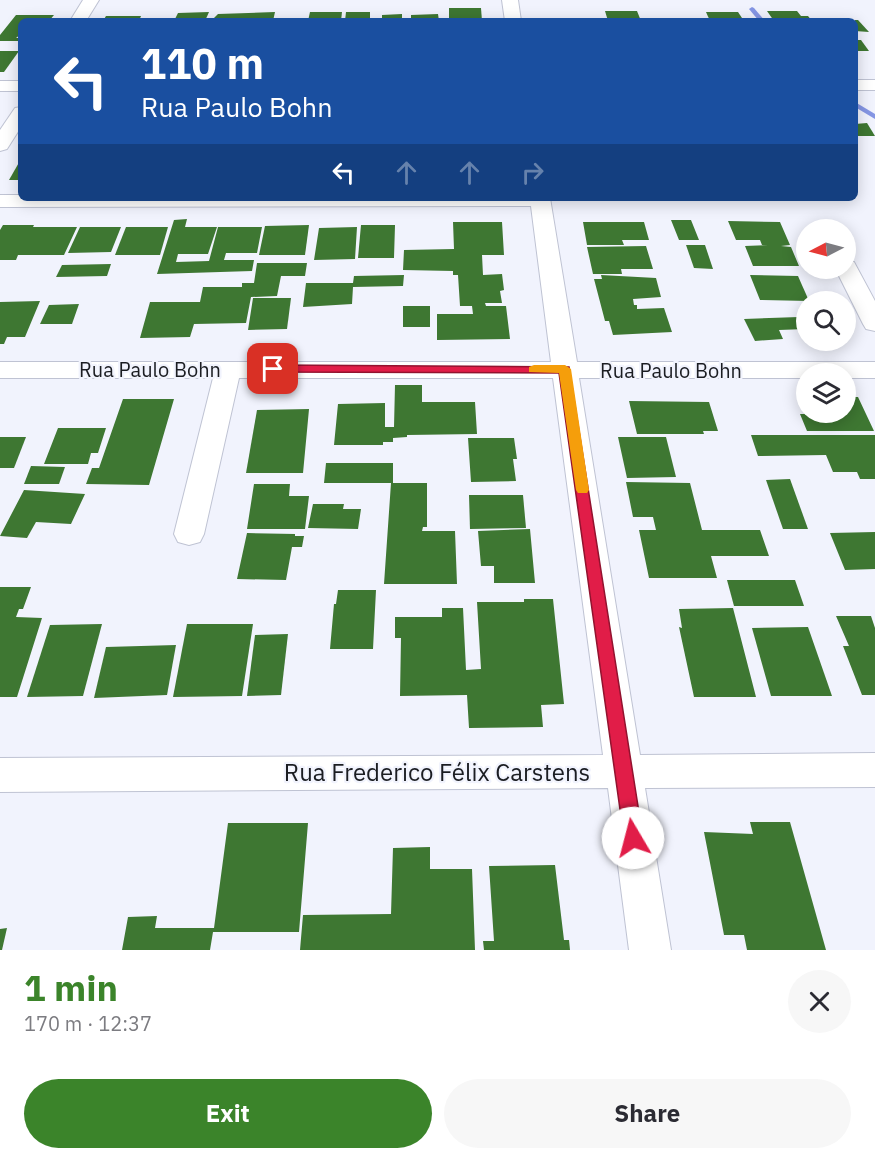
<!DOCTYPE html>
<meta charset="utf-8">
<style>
body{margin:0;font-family:"IBM Plex Sans",sans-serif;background:#f7f7f7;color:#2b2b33;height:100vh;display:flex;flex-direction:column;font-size:22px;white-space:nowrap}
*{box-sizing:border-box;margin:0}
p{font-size:20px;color:#7c7c81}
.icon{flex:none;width:33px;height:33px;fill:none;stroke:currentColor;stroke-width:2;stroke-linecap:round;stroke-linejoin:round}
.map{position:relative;height:950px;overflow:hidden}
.sheet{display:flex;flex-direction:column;background:#fff;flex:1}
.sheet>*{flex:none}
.guide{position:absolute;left:18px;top:18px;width:840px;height:183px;border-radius:9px;box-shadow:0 3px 15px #0003;background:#1a4fa0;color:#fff;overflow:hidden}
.needle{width:39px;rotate:264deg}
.buttons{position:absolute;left:796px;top:219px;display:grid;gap:12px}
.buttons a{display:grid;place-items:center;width:60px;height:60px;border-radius:50%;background:#fff;box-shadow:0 3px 15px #0003;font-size:30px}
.pin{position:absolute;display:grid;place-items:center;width:51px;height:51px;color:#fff;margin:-26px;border-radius:12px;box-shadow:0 3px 9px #0006}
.me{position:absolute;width:66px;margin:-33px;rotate:352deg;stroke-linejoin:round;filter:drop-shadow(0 0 4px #0008)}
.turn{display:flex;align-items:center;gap:21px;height:126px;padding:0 24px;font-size:27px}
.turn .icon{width:78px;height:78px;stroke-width:2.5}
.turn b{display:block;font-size:42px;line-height:51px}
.lanes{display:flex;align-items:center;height:57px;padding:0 24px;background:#0003;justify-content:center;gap:30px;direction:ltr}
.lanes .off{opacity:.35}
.round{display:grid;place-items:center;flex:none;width:63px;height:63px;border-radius:32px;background:#f7f7f7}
.overview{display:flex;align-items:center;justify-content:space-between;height:102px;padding:0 24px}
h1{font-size:36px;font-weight:700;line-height:45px;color:#3b842a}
.action{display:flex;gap:12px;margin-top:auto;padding:12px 24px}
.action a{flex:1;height:69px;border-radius:36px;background:#3b842a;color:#fff;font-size:24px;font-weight:700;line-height:69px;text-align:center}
.action a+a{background:#f7f7f7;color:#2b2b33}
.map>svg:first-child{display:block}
</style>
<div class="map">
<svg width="875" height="950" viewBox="0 0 875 950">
<rect width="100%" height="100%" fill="#f1f3fd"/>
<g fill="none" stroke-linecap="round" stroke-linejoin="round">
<g fill="#8596e4" fill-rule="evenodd">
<polygon points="752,7 754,8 765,21 759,21 749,9"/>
<polygon points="855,102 875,114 875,119 855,107"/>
</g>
</g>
<g fill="#3e7732">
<polygon points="449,8 481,8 482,21 449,21"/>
<polygon points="605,11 637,11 641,21 608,21"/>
<polygon points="767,11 797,11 801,16 808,16 812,21 774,21"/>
<polygon points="209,12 205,21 174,21 178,13"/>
<polygon points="275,12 273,21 216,21 217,18 214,18 218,14"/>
<polygon points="310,12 342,12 341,21 308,21"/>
<polygon points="346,12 370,12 370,21 345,21"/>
<polygon points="706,12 738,12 744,21 710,21"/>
<polygon points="402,14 402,21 382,21 382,15"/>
<polygon points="438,14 439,21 411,21 411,15"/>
<polygon points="16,15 54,15 49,21 21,21 21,34 16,38 21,38 21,41 0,41 0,35"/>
<polygon points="106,16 141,16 139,21 103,21"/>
<polygon points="855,20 858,20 869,32 855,31"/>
<polygon points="855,40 861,40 869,51 855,51"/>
<polygon points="0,51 19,51 4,72 0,72"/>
<polygon points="867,123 875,136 855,136 855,124"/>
<polygon points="21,159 21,180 9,180"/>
<polygon points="187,219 185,227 217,227 208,254 178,254 176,262 209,261 218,227 262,227 257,253 226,253 224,260 254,260 252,271 157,274 174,220"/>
<polygon points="671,220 691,220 699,240 679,240"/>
<polygon points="728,221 780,222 790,245 781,246 791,247 799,266 753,266 745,246 768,245 762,245 760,240 736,240"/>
<polygon points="453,222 502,222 504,255 482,255 483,275 502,274 504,290 500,291 502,303 485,303 486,306 506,306 510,339 437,340 437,314 473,314 472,306 460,306 458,275 453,275 453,271 403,270 404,250 454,249"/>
<polygon points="583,222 644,222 649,240 622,240 624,245 587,245"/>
<polygon points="3,225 34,225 33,227 77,227 64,255 18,255 16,260 0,260 0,230"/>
<polygon points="309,225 305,255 259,255 265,226"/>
<polygon points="361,225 395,225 394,258 358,258"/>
<polygon points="80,227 121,227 111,252 68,253"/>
<polygon points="126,227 168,227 160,255 115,255"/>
<polygon points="357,227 355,259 314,260 319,228"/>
<polygon points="686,245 705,245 713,269 694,268"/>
<polygon points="646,246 653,269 621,269 622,274 593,274 587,247"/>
<polygon points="257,263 307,263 305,276 281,276 277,296 251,297 246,323 194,324 190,337 140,338 150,302 200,302 203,287 242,287 242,283 254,283"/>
<polygon points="111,264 107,276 56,277 62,265"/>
<polygon points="404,275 403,286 353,287 352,304 303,307 306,283 353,283 354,276"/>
<polygon points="601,275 656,278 661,297 633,299 634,305 637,305 637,309 664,308 672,332 613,335 609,321 605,321 594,279 602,279"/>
<polygon points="750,275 798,276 809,301 760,300"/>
<polygon points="253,298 291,298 287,329 248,330"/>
<polygon points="40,301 25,337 7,337 4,344 0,344 0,302"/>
<polygon points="79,304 72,324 40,324 49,305"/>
<rect x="403" y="306" width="27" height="21"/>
<polygon points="799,317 806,329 779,330 783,339 755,341 744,319"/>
<polygon points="395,385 422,385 422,402 475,402 477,434 407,435 407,437 393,438 393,442 383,442 383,445 334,445 338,404 385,403 385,427 394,427"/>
<polygon points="798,397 807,397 807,412 846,412 846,397 858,397 874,431 807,431 800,414 805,414"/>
<polygon points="123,399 174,399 149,485 86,484 92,468 99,468"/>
<polygon points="629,401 709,402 718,431 703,431 704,434 637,434"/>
<polygon points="309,409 303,473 246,473 257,410"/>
<polygon points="58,428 106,428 98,453 91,453 88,464 44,464"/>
<polygon points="751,435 875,435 875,479 860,479 857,472 833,472 826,455 758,456"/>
<polygon points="0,437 26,437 14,468 0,468"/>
<polygon points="618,437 666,437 676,477 627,478"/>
<polygon points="468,438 514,438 517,459 513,459 516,481 471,482"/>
<polygon points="326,463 393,463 393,483 427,483 427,527 423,527 422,531 455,531 457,584 384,584 391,483 324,483"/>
<polygon points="31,466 65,467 59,484 24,484"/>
<polygon points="790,479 808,529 783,529 766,480"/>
<polygon points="626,482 690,483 702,530 760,530 769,556 711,556 717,578 649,578 639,530 656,530 653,517 633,517"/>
<polygon points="254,484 290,484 289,496 309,496 305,529 247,529"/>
<polygon points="24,490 85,494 71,524 36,522 27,538 0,536"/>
<polygon points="469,495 523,495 526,528 470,529"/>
<polygon points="313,504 344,504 343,509 361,509 358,529 308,528"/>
<polygon points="530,529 535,583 494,583 494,566 481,566 478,531"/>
<polygon points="875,532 875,569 845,570 830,533"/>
<polygon points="247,533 295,534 295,536 304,536 302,547 292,547 286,580 237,579"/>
<polygon points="727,580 795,580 804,606 734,606"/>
<polygon points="0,587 31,587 23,609 19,609 16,617 42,618 17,697 0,697"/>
<polygon points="338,590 376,590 373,649 330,649 334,604 336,604"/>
<polygon points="524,599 553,599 564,704 541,705 543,727 469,728 467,695 400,696 401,638 395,638 395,617 442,617 442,608 463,608 466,670 481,669 477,602 524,602"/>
<polygon points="733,608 756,697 694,697 679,627 682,628 679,609"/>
<polygon points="836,616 871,616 875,628 875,695 862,695 843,646 849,646"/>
<polygon points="102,624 83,696 27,697 50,625"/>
<polygon points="187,624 253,624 242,696 173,697"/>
<polygon points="808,627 832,696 771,696 752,628"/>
<polygon points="288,634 281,695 247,696 255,635"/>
<polygon points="176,645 167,695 94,698 106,647"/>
<polygon points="750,822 790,822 826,950 747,950 744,935 724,935 704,832 753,834"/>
<polygon points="228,823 308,823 299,932 213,932 210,950 122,950 128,917 157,916 155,928 214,928"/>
<polygon points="430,847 430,869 472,869 475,950 300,950 303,915 391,914 393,848"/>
<polygon points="555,865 564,940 569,940 570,950 484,950 483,941 494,941 489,866"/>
<polygon points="7,928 2,950 0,950 0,929"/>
</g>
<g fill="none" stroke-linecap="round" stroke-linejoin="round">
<defs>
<g id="street">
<polygon points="83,0 99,0 86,21 70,21"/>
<polygon points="502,0 518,0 521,21 505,21"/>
<rect x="855" y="80" width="20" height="10"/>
<rect x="0" y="81" width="21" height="10"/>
<polygon points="21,107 21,127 7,149 0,151 0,130 15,108"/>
<polygon points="0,195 21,195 21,198 550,198 577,362 875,362 875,378 846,378 846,374 807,374 807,378 579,378 640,755 875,753 875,787 645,788 671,950 629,950 608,788 0,792 0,758 603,755 553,378 239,378 204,534 200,542 189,545 178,542 174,534 213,378 0,378 0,362 551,362 531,206 0,207"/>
<polygon points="846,260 854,262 875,301 875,331 866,329 863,324 835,268 846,268"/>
</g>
</defs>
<use href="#street" stroke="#bfc3d3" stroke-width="2"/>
<use href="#street" fill="#fff" fill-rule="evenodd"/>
</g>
<polygon fill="#e11d48" stroke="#92132f" stroke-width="1.5" points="273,365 569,367 643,838 640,844 633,847 627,844 624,838 559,373 269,372 269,366"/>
<polygon fill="#f59e0b" points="534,365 565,365 571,369 589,490 587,493 578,493 576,490 559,373 529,372 529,367"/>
<g text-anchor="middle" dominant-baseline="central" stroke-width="4.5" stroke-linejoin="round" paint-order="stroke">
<g font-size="20" fill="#1b1d22" stroke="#f1f3fd">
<text x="150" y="369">Rua Paulo Bohn</text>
<text x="671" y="370">Rua Paulo Bohn</text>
</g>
<g font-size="24" fill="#1b1d22" stroke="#f1f3fd">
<text x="437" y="772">Rua Frederico Félix Carstens</text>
</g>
</g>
</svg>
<div class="buttons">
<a><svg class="needle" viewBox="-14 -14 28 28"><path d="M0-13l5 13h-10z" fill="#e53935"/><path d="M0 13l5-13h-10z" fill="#7c7c81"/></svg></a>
<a><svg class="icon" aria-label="search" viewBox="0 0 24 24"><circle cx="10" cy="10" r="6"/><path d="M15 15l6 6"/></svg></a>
<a><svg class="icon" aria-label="layers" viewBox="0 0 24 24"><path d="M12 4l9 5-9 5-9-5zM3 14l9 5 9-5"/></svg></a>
</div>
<div class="pin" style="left:273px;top:369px;background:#d93025"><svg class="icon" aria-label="arrive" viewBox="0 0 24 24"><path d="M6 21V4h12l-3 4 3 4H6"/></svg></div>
<svg class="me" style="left:633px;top:838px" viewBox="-20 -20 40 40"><circle r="19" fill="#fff"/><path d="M0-13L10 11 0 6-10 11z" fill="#e11d48"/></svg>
<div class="guide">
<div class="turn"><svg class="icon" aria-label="left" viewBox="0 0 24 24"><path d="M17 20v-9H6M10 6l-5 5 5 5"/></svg><div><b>110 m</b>Rua Paulo Bohn</div></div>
<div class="lanes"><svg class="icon" aria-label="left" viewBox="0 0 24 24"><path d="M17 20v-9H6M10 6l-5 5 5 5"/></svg><svg class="icon off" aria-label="ahead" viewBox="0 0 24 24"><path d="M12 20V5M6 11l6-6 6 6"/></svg><svg class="icon off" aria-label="ahead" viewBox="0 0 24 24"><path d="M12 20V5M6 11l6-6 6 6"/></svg><svg class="icon off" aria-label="right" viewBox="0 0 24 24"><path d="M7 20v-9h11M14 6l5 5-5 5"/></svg></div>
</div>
</div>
<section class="sheet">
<div class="overview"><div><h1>1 min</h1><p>170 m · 12:37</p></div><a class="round"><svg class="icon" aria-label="close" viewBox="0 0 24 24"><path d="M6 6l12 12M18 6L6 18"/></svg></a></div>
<div class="action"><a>Exit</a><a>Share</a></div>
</section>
